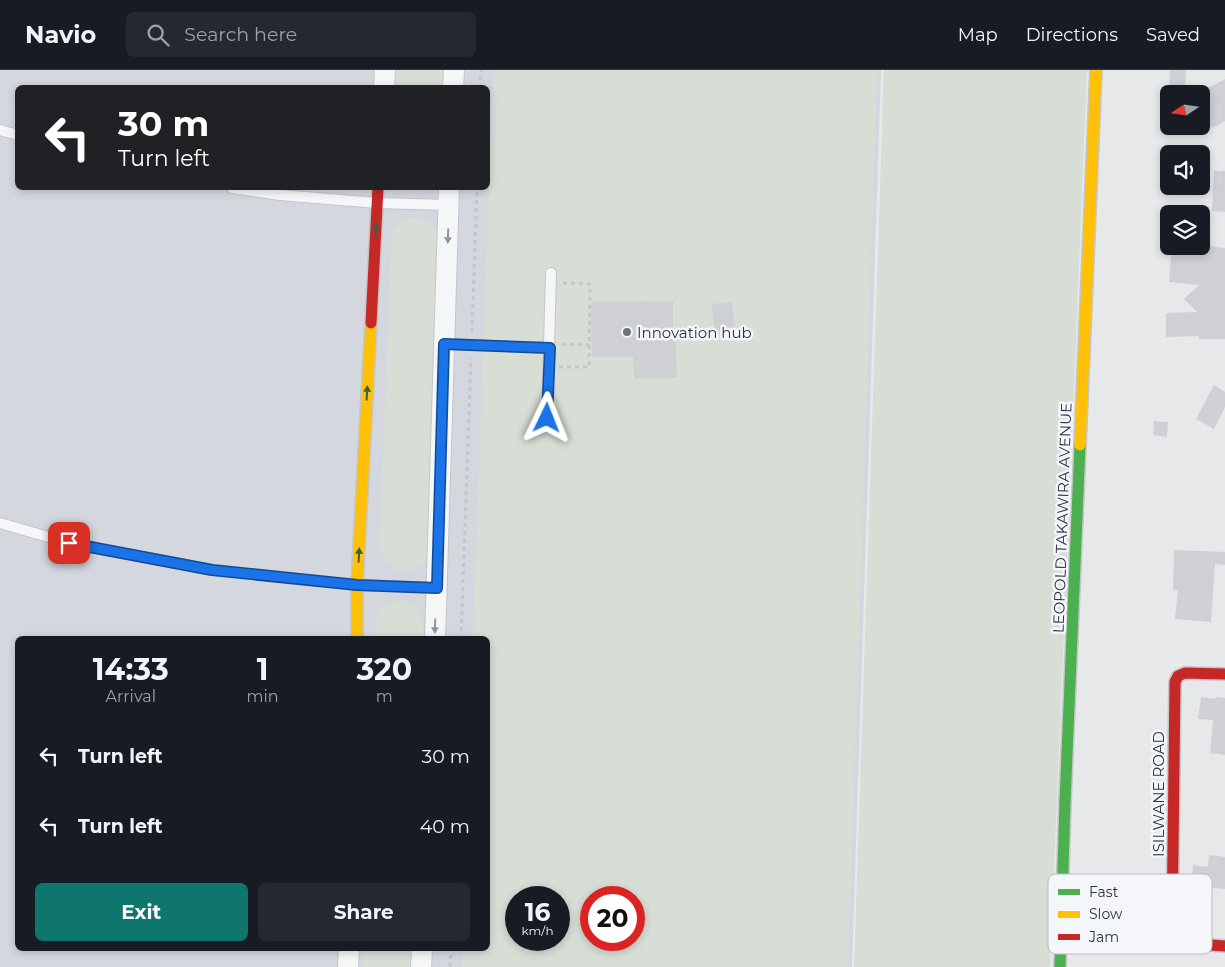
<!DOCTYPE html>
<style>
body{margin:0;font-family:Montserrat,sans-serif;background:#242831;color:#f1f3f6;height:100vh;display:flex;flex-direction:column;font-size:19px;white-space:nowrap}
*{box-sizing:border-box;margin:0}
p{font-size:16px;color:#9ea1a6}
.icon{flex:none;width:28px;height:28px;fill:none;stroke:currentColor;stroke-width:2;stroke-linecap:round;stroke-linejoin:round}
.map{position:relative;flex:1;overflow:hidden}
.panel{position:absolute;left:15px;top:566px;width:475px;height:315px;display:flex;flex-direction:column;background:#171b24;border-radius:8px;box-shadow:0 2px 8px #0003}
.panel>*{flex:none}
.banner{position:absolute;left:15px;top:15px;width:475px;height:105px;border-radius:8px;box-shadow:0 2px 8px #0003;background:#202124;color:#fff;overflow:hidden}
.needle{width:32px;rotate:257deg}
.tools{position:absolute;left:1160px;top:15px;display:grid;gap:10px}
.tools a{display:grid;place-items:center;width:50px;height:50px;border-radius:8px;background:#171b24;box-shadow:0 2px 8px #0003;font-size:25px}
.speed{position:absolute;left:505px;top:816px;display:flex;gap:10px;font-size:25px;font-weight:700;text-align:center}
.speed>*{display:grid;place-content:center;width:65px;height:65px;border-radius:50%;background:#171b24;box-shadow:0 2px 8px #0003;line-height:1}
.speed small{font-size:12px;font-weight:400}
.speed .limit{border:8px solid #d22;background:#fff;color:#111}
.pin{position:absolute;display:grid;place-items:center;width:42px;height:42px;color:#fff;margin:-21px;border-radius:10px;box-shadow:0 2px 8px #0006}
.me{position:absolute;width:55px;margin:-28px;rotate:2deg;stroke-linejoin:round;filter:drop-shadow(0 0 4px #0008)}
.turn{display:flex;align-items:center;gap:18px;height:105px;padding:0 20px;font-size:22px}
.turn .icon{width:65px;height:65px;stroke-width:2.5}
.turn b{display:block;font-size:35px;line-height:42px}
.eta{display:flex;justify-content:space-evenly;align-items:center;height:85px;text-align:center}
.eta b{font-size:30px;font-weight:700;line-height:35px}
.primary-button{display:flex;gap:10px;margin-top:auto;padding:10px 20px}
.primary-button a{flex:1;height:58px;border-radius:8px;background:#0f766e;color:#fff;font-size:20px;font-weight:700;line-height:58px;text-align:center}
.primary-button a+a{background:#242831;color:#f1f3f6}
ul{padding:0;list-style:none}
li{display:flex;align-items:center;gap:15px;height:70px;padding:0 20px}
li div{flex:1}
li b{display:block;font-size:19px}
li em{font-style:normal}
header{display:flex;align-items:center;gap:30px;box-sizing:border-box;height:70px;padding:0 25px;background:#171b24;border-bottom:1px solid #363941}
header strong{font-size:24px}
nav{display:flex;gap:28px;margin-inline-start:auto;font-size:18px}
.search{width:350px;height:45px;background:#242831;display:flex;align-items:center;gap:12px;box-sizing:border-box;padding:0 18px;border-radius:8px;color:#9ea1a6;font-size:19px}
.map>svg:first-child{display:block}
</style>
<header>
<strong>Navio</strong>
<div class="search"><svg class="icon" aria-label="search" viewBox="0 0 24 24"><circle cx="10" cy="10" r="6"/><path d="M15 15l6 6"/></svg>Search here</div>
<nav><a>Map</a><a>Directions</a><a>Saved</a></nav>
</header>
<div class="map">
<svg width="1225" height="897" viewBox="0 0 1225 897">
<rect width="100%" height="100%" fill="#e6e8ea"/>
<path fill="#d4d7dd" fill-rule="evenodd" d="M0,0h881l-29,897h-852zM18,18h470v100h-470zM18,569h470v310h-470zM516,828h43v42h-43zM591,828h43v42h-43z"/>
<g fill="#d6ded6" fill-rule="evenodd">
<polygon points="396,0 444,0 444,17 395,18"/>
<path d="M493,0h384l-29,897h-386l1,-18h25v-310h-15zM516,828h43v42h-43zM591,828h43v42h-43z"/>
<polygon points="884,0 1087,0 1050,897 854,897"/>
<path d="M416,147c15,4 17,7 23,21l-11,319c-10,14 -16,14 -33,13l-16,-20 13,-320c6,-9 14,-11 24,-13z"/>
<path d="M401,530c23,5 23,17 22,39h-48c1,-26 -3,-32 26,-39z"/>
<polygon points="364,879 412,879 412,897 363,897"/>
</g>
<g fill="#ced0d3">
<polygon points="1170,0 1186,0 1185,24 1169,24"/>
<polygon points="1225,9 1225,51 1212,58 1201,38 1201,22"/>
<polygon points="1214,101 1225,101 1225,142 1212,141"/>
<polygon points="1172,176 1209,176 1225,178 1225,269 1199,269 1199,266 1166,267 1166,243 1197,242 1184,229 1199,215 1169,212"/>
<polygon points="673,231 673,272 676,272 677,308 634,308 633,287 592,287 591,232"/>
<polygon points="732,232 736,269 715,264 712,234"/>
<polygon points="1214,315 1225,322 1225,337 1214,359 1196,349"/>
<polygon points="1154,351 1168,352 1167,367 1153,365"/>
<polygon points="1174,480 1225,482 1225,495 1215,494 1211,552 1175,549 1178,520 1173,520"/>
<polygon points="1201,627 1216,629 1216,627 1225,628 1225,685 1210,683 1213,650 1198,649"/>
<polygon points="1209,785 1225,787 1225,819 1191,816 1193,795 1208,797"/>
</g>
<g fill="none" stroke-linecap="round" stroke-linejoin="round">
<defs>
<g id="lane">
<polyline points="0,60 18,65"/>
<polyline points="232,118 280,125 377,133 449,135"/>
<polyline points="445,274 550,278"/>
<polyline points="547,348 551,203"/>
<polyline points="0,453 69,473 212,500 357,515 437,518"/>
</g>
<g id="street">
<polyline points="384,18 385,0"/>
<polyline points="453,18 454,0"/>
<polyline points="435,569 449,118"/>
<polyline points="348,897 349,879"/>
<polyline points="421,897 422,879"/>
</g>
<polyline id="fast" points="1060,897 1065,732 1080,375"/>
<g id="slow">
<polyline points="1080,375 1096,0"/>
<polyline points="357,569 357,515 371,253"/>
</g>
<g id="jam">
<polyline points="371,253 378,118"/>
<polyline points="1225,604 1185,603 1178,606 1175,612 1172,862 1174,869 1180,873 1225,876"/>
</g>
</defs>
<use href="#lane" stroke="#c4c6c8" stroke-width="12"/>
<use href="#street" stroke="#c4c6c8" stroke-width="22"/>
<use href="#fast" stroke="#c4c6c8" stroke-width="14"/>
<use href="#slow" stroke="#c4c6c8" stroke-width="14"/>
<use href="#jam" stroke="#c4c6c8" stroke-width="14"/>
<g stroke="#c5c6ca" stroke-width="3" stroke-dasharray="4 4" stroke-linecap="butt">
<polyline points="480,18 481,0"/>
<polyline points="472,262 477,118"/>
<polyline points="562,274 589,275"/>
<polyline points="559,297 589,297 590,214 562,213"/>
<polyline points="461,569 471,288"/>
<polyline points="450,897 451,879"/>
</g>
<use href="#lane" stroke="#f5f6f7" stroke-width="10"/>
<use href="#street" stroke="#f5f6f7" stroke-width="20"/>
<use href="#fast" stroke="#4caf50" stroke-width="11"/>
<use href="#slow" stroke="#ffc107" stroke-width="11"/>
<use href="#jam" stroke="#c62828" stroke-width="11"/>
</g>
<defs><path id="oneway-solid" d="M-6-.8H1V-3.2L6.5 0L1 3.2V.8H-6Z" transform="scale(1.25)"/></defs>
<g fill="#375f49">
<use href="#oneway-solid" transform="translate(376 160) rotate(-87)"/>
<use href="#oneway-solid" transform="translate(367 323) rotate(-87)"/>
<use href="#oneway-solid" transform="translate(359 485) rotate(-87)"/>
</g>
<g fill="#90959e">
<use href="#oneway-solid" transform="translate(448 166) rotate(92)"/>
<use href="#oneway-solid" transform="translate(435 556) rotate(92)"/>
</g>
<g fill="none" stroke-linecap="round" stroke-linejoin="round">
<defs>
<polyline id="route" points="69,473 212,500 357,515 437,518 444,274 550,278 547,348"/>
</defs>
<use href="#route" stroke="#114b97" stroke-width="12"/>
<use href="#route" stroke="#1a73e8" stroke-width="9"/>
</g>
<circle fill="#6c737f" stroke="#f4f6f9" stroke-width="2" cx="627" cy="262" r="5"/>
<g text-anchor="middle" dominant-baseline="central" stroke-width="5" stroke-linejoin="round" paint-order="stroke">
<g font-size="15" fill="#2b3445" stroke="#f4f6f9" text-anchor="start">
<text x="637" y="262">Innovation hub</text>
</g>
<g font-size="15" fill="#2b3445" stroke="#f4f6f9">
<text transform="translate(1062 448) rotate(-88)">LEOPOLD TAKAWIRA AVENUE</text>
<text transform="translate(1158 724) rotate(-90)">ISILWANE ROAD</text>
</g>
</g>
<rect x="1048" y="804" width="164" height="80" rx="8" fill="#f4f6f9" stroke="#b8bcc3" stroke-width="1"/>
<rect x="1058" y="819" width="22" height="6" fill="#4caf50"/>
<rect x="1058" y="841" width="22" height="7" fill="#ffc107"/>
<rect x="1058" y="864" width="22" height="6" fill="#c62828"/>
<g font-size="14" fill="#2b3445">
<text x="1089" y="827">Fast</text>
<text x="1089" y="849">Slow</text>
<text x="1089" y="872">Jam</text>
</g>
</svg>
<div class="tools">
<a><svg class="needle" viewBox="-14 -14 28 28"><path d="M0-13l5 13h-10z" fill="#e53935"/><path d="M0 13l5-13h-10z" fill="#9ea1a6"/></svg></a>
<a><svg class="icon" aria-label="sound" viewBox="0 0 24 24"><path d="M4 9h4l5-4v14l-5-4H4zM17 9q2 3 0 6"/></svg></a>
<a><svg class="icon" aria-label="layers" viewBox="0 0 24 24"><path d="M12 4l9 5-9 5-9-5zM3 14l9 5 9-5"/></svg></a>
</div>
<div class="speed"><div>16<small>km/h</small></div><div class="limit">20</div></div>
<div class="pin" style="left:69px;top:473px;background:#d93025"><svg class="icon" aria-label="arrive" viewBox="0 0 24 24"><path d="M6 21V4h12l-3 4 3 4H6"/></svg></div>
<svg class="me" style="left:547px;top:348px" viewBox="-20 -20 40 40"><path d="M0-17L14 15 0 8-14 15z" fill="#1a73e8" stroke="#fff" stroke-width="4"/></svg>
<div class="banner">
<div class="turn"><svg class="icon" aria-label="left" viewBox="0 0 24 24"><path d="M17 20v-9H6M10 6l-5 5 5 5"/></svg><div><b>30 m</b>Turn left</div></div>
</div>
<section class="panel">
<div class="eta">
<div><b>14:33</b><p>Arrival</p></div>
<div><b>1</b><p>min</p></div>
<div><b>320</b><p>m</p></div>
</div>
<ul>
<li><svg class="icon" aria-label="left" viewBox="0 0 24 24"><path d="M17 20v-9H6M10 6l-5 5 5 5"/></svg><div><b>Turn left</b></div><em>30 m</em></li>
<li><svg class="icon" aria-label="left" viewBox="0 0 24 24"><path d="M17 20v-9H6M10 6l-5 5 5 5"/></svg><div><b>Turn left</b></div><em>40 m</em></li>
</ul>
<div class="primary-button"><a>Exit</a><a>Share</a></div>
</section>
</div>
